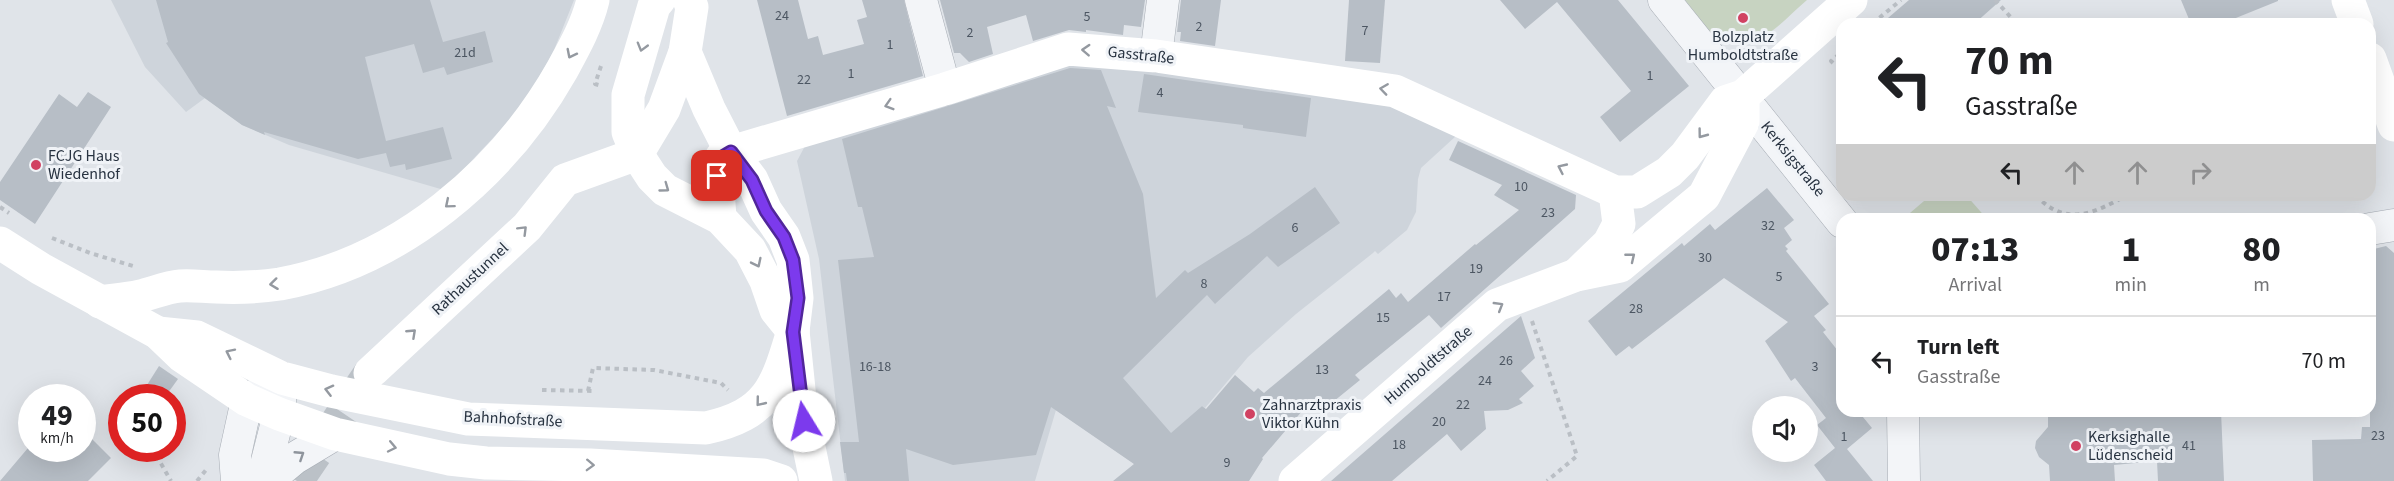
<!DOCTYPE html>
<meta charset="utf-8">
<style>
body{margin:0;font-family:"Source Sans 3",sans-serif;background:#f6f6f6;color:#202124;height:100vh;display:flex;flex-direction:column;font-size:22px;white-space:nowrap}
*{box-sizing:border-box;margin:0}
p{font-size:20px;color:#757577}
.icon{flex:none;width:33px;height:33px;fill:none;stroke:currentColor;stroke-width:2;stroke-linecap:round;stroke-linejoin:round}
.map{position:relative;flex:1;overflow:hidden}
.side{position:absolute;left:1836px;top:213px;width:540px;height:204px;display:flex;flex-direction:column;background:#fff;border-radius:18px;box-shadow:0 6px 24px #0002}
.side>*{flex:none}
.top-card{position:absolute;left:1836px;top:18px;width:540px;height:183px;border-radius:18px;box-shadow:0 6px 24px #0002;background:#fff;color:#202124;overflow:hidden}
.controls{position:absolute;left:1752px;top:396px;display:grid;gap:12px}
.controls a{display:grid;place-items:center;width:66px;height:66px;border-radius:50%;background:#fff;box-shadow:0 6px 24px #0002;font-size:30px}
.speed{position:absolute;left:18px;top:384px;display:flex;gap:12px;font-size:30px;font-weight:700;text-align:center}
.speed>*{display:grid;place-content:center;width:78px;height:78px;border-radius:50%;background:#fff;box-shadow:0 6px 24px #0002;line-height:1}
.speed small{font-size:15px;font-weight:400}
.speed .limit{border:9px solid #d22;background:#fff;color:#111}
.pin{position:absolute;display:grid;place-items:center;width:51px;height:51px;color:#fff;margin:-26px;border-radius:12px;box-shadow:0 3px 9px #0006}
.me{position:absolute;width:66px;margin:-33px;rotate:351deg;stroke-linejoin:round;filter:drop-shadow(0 0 4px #0008)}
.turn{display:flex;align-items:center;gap:21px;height:126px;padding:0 30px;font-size:27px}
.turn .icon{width:78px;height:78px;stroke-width:2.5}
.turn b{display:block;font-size:42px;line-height:51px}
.lanes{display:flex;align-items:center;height:57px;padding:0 30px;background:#0003;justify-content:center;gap:30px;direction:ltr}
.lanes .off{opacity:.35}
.eta{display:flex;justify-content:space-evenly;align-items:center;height:102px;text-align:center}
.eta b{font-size:36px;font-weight:800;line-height:42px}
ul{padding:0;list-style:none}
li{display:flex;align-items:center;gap:18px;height:90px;padding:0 30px;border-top:2px solid #e0e0e0}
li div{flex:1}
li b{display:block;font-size:22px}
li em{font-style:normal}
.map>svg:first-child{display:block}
</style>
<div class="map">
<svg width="2394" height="481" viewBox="0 0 2394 481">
<rect width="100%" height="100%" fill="#e0e4e9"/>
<g fill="#ced4db">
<polygon points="111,0 574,0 554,50 534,87 509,121 444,190 289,145 242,125 205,98 186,112 145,67"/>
<polygon points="1075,59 1385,104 1456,136 1421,168 1418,179 1416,212 1407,230 1378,254 1375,251 1373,253 1296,314 1248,357 1205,408 1202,406 1136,465 1056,410 1035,481 845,481 819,259 797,161 805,146"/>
</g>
<g fill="#c7d3c1">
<path d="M1685,0h122c-25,21 -57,63 -92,36 -11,-9 -21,-25 -30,-36z"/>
<polygon points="1931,195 1966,195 1987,219 1903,219"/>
</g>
<g fill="#b7bec6">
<polygon points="156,0 430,0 443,42 485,31 493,62 447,75 444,67 423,73 414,44 365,57 386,141 443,127 452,159 406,170 405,164 390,167 386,153 358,159 264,132 265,135 242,125 199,94 166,43 168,42"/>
<polygon points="757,0 798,0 808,39 818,36 823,55 864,44 857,20 867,17 862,0 904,0 923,76 787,116"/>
<polygon points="940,0 1145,0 1141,27 1124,25 1123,35 1086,30 1086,32 1069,30 1033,41 1026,15 987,27 993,54 969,62 960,53 954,53"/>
<polygon points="1181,0 1221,0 1215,46 1180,41 1181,32 1177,32"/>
<polygon points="1349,0 1385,0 1380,63 1345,61"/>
<polygon points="1500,0 1618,0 1689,86 1620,142 1600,117 1631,91 1557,2 1525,29"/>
<polygon points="1909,0 2001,0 1974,24 1881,24"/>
<polygon points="2181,0 2278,0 2278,1 2221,24 2191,24"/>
<polygon points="1070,68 1101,70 1116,108 1107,106 1143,194 1156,298 1185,270 1188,273 1250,234 1315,187 1340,223 1278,267 1267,256 1215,304 1207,295 1123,378 1171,433 1202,406 1206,409 1235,375 1254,392 1258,388 1264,393 1389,289 1396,298 1401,293 1408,302 1475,244 1476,245 1519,210 1494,195 1502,185 1449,160 1458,141 1576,195 1575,209 1441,328 1429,315 1355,375 1360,380 1323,410 1303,410 1262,458 1263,459 1249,481 1113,481 1134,464 1051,407 1036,455 953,465 906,449 909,481 847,481 846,473 844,473 840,442 859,442 838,260 874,257 862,207 858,207 842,139"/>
<polygon points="1144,74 1311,98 1306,137 1243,128 1243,125 1138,112"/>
<polygon points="88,92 111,107 35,224 0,200 0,182 59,94 77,107"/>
<polygon points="1767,188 1794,220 1784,228 1792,240 1785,246 1788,249 1786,251 1829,304 1814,316 1826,330 1823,332 1842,356 1842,411 1858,411 1872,428 1847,449 1873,481 1826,481 1814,465 1835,448 1817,425 1826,418 1795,378 1791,381 1765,341 1788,322 1724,278 1632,349 1629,346 1616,356 1588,321 1682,243 1684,246 1710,224 1715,230"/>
<polygon points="2386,246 2394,253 2394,481 2313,481 2312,440 2361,439 2362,427 2370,427 2370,250"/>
<polygon points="1521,316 1535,358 1521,371 1534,386 1519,399 1523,403 1508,410 1484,411 1486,429 1461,451 1447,434 1392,481 1331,481"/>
<polygon points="159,366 178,379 165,397 147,385"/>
<polygon points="2048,411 2221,411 2224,481 2158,481 2157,461 2114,465 2115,481 2050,481 2049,465 2039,457 2035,448 2036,441 2048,427"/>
<polygon points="82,429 111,458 88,481 0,481 28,448 82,448"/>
</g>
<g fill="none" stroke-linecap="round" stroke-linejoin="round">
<polyline stroke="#bbc1c7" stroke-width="33" stroke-dasharray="33 16" stroke-linecap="butt" points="297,481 370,373"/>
<defs>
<g id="street">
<polyline points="921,0 945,89"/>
<polyline points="1664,0 1842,222"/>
<polyline points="1156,56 1163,0"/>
<polyline points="2370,229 2394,225"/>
<polyline points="1903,411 1904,481"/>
<polyline points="237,481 235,455 247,400 282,378"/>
<polyline points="262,481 279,414 281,388"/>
<polyline points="267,481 295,458 335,434"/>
</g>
</defs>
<use href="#street" stroke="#a5abb3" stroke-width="33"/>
<g stroke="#babfc5" stroke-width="4" stroke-dasharray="4.5 4.5" stroke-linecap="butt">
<polyline points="1995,0 2017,24"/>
<polyline points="1883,24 1878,19 1901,0"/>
<polyline points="1833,63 1831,61 1842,52"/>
<polyline points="601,66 595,84 602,86"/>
<path d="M2036,195c29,33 59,18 91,0"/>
<polyline points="0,207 9,213"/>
<polyline points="52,238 90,253 133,266"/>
<polyline points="1532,321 1577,456 1547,481"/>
<polyline points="542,390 594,391"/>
<polyline points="588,391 593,368 654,370 721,383 728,390"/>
<polyline points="152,448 171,481"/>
<polyline points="197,481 206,470"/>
</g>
<use href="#street" stroke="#f3f5f8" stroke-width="32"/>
<g stroke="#fff" stroke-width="33">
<polyline points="659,0 654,6 628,95 628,132 637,154 652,177 665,190 720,218 750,250 766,281 776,310 793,331"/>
<polyline points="2348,0 2357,24"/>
<polyline points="685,52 709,109 731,152 752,180 766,211 784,237 793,260 797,298 793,331 801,409 816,481"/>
<polyline points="2370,59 2394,125"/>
<polyline points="720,218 717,176 721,158 731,152 945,89 1068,49 1156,56 1395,91 1615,192 1637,192 1669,172 1685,156 1725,102 1743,96 1851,0"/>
<polyline points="0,243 41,269 158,333 182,356 247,400 279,414 335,434 449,459 486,463 590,465 763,475 781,481"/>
<polyline points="1576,275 1609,243 1619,224 1615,192"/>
<path d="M100,302c13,-2 27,-3 40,-6 13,-3 27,-9 40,-10 12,-1 25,1 36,1 21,1 44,0 64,-3 120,-22 223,-110 282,-214 12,-22 25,-45 31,-70"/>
<path d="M158,333l39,4 85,41 49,13 137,28 238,9c62,-14 70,-40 87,-97"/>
<polyline points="370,373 527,227 565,180 637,154 664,109 685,52 692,7 689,0"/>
<polyline points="1295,481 1497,305 1576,275 1620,266 1704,196 1743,122 1743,96"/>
</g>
</g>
<defs><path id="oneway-chevron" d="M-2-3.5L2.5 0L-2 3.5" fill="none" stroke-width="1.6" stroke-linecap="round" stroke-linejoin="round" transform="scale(1.5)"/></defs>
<g stroke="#9499a0">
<use href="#oneway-chevron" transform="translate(642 47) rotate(106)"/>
<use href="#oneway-chevron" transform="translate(1086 50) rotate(-177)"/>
<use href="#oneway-chevron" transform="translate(571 54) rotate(117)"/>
<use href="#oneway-chevron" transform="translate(1384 89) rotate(-172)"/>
<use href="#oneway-chevron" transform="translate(889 105) rotate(163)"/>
<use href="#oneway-chevron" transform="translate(1702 134) rotate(127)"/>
<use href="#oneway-chevron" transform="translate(1562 168) rotate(-155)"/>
<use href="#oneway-chevron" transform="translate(665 188) rotate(36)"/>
<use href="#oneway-chevron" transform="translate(449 204) rotate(140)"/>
<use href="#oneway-chevron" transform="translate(523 230) rotate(-45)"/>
<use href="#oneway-chevron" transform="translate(1631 257) rotate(-39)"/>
<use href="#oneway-chevron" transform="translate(757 263) rotate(64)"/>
<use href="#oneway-chevron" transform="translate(274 284) rotate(173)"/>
<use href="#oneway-chevron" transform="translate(1499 306) rotate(-31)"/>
<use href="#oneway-chevron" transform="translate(412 333) rotate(-43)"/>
<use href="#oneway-chevron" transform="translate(230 353) rotate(-154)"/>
<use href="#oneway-chevron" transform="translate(329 390) rotate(-166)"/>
<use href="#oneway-chevron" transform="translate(760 402) rotate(129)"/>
<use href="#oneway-chevron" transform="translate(392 447) rotate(12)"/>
<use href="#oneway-chevron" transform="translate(590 465) rotate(2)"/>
</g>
<use stroke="#8e949c" href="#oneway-chevron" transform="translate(300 455) rotate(-33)"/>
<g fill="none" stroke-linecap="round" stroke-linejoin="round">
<defs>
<polyline id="route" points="717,176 721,158 731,152 752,180 766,211 784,237 793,260 798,298 793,332 804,421"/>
</defs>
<use href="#route" stroke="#51269a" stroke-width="15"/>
<use href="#route" stroke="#7c3aed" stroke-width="10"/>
</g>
<g fill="#d14262" stroke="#f0f3f7" stroke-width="2">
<circle cx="1743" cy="18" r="6"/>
<circle cx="36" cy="165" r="6"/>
<circle cx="1250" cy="414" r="6"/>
<circle cx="2076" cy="446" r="6"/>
</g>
<g text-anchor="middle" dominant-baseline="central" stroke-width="6" stroke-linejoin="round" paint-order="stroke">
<g font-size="14" fill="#4c5662">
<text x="782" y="16">24</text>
<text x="1087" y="17">5</text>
<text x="1199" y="27">2</text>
<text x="1365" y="31">7</text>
<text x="970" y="33">2</text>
<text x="890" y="45">1</text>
<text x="465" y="53">21d</text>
<text x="851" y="74">1</text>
<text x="1650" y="76">1</text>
<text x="804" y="80">22</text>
<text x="1160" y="93">4</text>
<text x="1521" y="187">10</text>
<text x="1548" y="213">23</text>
<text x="1768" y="226">32</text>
<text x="1295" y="228">6</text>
<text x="1705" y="258">30</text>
<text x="1476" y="269">19</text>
<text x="1779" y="277">5</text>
<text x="1204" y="284">8</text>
<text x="1444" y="297">17</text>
<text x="1636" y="309">28</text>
<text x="1383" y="318">15</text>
<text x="1506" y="361">26</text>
<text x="875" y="367">16-18</text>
<text x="1815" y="367">3</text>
<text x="1322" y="370">13</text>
<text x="1485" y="381">24</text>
<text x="1463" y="405">22</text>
<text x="1439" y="422">20</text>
<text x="2378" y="436">23</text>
<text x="1844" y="437">1</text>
<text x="1399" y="445">18</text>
<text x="2189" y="446">41</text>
<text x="1227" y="463">9</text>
</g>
<g font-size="16" fill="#283341" stroke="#f0f3f7" text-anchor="start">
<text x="1743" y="37" text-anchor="middle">Bolzplatz<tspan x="1743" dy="18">Humboldtstraße</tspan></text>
<text x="48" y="156">FCJG Haus<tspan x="48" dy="18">Wiedenhof</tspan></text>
<text x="1262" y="405">Zahnarztpraxis<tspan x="1262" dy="18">Viktor Kühn</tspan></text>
<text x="2088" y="437">Kerksighalle<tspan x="2088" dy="18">Lüdenscheid</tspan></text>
</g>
<g font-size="16" fill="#283341" stroke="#f0f3f7">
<text transform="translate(1141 55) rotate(6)">Gasstraße</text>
<text transform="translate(1793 159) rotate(51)">Kerksigstraße</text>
<text transform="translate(470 279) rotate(-43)">Rathaustunnel</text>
<text transform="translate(1428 365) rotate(-41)">Humboldtstraße</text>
<text transform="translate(513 419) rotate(3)">Bahnhofstraße</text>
</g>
</g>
</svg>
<div class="controls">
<a><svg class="icon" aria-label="sound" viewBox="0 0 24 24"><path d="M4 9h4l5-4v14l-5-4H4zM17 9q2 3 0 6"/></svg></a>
</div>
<div class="speed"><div>49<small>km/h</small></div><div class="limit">50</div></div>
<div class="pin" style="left:717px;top:176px;background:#d93025"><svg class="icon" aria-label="arrive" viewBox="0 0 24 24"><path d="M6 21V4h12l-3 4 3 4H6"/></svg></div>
<svg class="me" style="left:804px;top:421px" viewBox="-20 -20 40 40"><circle r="19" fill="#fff"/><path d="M0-13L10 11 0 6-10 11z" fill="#7c3aed"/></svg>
<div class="top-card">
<div class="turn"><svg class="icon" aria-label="left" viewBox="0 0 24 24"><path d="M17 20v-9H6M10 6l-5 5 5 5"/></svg><div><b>70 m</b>Gasstraße</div></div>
<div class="lanes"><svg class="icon" aria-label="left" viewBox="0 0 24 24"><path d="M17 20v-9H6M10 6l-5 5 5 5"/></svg><svg class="icon off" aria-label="ahead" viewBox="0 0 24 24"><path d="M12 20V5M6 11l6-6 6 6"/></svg><svg class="icon off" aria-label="ahead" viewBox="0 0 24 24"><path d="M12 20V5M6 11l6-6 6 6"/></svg><svg class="icon off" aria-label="right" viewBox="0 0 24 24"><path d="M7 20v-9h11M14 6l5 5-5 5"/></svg></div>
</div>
<section class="side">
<div class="eta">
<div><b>07:13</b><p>Arrival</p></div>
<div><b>1</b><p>min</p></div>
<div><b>80</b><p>m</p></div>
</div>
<ul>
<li><svg class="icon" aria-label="left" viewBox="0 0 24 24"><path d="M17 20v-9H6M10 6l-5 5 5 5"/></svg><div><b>Turn left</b><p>Gasstraße</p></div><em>70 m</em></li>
</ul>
</section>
</div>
